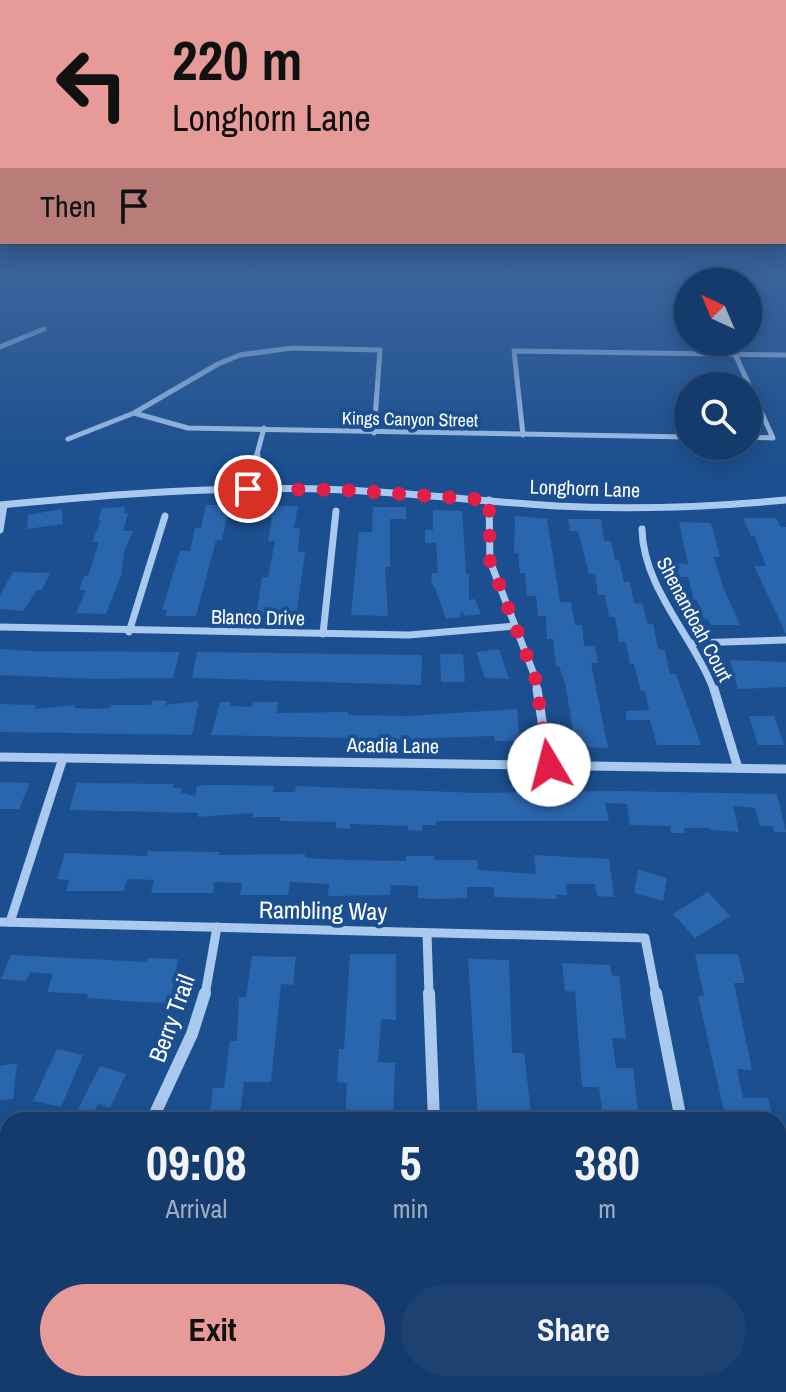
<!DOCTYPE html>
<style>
body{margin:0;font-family:"Archivo Narrow",sans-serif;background:#1d4271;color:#f1f3f6;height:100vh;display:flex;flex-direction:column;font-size:30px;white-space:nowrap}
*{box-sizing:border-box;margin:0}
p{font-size:26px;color:#9dadc1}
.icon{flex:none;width:44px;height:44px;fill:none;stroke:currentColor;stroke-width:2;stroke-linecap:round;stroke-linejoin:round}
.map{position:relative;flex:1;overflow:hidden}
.sheet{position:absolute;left:0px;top:1112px;width:786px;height:280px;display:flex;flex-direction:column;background:#143b6b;border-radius:24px 24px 0 0;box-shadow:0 4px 20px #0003,0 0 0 2px #33557e}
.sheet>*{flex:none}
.banner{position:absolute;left:0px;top:0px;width:786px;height:244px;box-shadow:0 4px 20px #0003,0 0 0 2px #33557e;background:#e69b98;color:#111;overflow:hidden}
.needle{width:52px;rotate:316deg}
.buttons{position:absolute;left:674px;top:268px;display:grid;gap:16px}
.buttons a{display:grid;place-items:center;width:88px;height:88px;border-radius:50%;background:#143b6b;box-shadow:0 4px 20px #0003,0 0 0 2px #33557e;font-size:40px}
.pin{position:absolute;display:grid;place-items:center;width:68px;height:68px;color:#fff;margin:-34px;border:4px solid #fff;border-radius:50%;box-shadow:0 2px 8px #0007}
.me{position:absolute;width:88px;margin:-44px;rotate:352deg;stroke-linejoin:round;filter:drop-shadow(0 0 6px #0008)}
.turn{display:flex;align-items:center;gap:28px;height:168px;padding:0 40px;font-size:36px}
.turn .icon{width:104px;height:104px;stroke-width:2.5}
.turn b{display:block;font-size:56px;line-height:68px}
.then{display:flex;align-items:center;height:76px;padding:0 40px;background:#0003;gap:16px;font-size:30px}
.eta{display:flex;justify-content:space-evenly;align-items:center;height:136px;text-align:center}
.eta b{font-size:48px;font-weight:700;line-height:56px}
.cta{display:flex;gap:16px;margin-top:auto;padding:16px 40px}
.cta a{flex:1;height:92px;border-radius:48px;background:#e69b98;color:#111;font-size:32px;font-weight:700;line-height:92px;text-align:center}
.cta a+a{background:#1d4271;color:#f1f3f6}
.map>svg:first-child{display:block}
</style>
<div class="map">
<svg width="786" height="1392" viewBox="0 0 786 1392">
<rect width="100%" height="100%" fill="#1b4f8f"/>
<g fill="#2a66ad">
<polygon points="206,505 237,505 235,517 227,517 222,540 216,540 196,616 165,616 167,610 162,610 180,551 190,551 195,528 201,528"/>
<polygon points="269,506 298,506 294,528 300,528 298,552 305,552 296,617 256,616 262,577 268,577 275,541 268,541 272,518 266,517"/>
<polygon points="125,507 124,513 128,513 123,531 133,531 124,552 121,576 106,614 76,613 86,590 79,590 84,576 88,576 99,542 92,542 101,520 98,520 102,508"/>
<polygon points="373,507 406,507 406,519 390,519 390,567 385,567 388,616 351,615 359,532 372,532"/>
<polygon points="62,509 63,524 27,529 28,515"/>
<polygon points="433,510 462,511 466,574 469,574 469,600 475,599 481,614 464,616 462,611 460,617 446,619 434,585 431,585 432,573 438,573 436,543 425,543 425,530 433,530"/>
<polygon points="515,516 547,519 560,602 571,602 575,625 582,625 584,646 595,646 598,663 591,663 608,748 576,747 565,683 559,666 556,666 553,639 547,639 546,616 538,616 536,596 527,596 525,573 520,573 518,553 514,553"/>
<polygon points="743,518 776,518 781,527 786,527 786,634 754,566 766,566 754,535 751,536"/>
<polygon points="568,519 601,519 604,541 611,541 615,560 619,560 624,582 630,582 634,603 643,604 647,623 653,624 658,649 665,650 670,674 676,674 701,745 657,745 650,720 626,720 626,711 649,710 645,691 641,691 634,664 630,664 626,642 619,642 615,617 609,617 605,595 598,595 595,574 589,574 578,531 570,531"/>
<polygon points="679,522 711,523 720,557 714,557 723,587 740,625 711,625 708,619 704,619 697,600 694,600 688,577 679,577 676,563 688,564"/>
<polygon points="13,572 50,573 42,590 37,590 23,611 0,609 0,595"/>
<polygon points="0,649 30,651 180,652 173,678 95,679 0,675"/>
<polygon points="499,649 509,679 485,678 476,652"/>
<polygon points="197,652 422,655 421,685 192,678"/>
<polygon points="440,654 463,654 465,682 441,682"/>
<polygon points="730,660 786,662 786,687 738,689"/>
<polygon points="153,700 167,701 165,705 199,701 192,735 0,732 0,704 36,705 35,709 75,705 74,708 99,709 110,708 111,705 151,705"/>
<polygon points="220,702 231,702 230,706 252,707 253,702 278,702 277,713 348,712 348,715 409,716 517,709 520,741 495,741 494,736 400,739 211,735"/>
<polygon points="749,716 774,716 784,745 758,745"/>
<polygon points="0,782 30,783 19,809 0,809"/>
<polygon points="77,783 174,784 173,788 182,788 181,793 195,796 197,787 203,785 230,785 274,786 273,792 295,792 296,786 479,793 618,791 777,794 786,832 774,832 773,826 760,826 755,808 733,806 739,832 711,830 710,828 684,828 685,833 671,833 670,826 630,825 627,804 605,803 609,821 436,821 436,825 422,825 422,831 408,830 408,826 350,824 350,829 336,828 336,822 280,821 280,817 253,817 253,813 198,817 198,813 69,810"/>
<polygon points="148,851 219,852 219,855 305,854 305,858 348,860 406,861 406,856 434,856 434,860 477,860 478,870 536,874 534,855 609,859 614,897 597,896 595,884 566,884 567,895 556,895 557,899 494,897 494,887 467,887 467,898 434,899 418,898 418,886 391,885 390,895 328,896 329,884 290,882 288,895 240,895 242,883 214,882 213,893 151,893 154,880 127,879 124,891 66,891 69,880 57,879 65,853 147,856"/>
<polygon points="638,870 667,878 663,901 634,893"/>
<polygon points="708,892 730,916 695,938 673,914"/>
<polygon points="350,954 396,954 396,1020 381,1019 378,1062 395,1063 393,1120 345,1120 347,1083 337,1082 339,1049 344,1049"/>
<polygon points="695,954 738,954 745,983 734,983 752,1070 737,1069 743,1098 768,1098 773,1120 726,1120 698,996 704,996"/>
<polygon points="11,955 147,962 148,958 178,959 170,1003 139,1002 87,998 88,994 47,992 53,974 30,972 26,981 1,979"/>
<polygon points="252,956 296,957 293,985 281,984 271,1082 244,1082 239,1120 209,1120 213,1088 224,1088 230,1041 237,1041 239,997 246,997"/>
<polygon points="468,959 509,960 512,1053 524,1053 532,1120 478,1120"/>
<polygon points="562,963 610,965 612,976 619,976 626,1039 612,1038 616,1068 633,1068 639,1120 603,1120 599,1087 582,1087 575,992 565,991"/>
<polygon points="57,1049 83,1055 61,1107 33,1101"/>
<polygon points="17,1063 13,1099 0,1100 0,1066"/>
<polygon points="100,1066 126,1074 110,1108 98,1104 91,1118 76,1113"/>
</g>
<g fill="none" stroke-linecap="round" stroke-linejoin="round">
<g stroke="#a9c9ee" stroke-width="5">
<polyline points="0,282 19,278"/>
<polyline points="0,347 44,329"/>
<polyline points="735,354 773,438 748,437"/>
<polyline points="134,413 188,428 688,437"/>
<polyline points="523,435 514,351 786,355"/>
<polyline points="68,439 134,413 218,364 240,355 292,348 380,350 374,433"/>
<polyline points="256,458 264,428"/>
</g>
<g stroke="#a9c9ee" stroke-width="7">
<polyline points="248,489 257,456"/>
<polyline points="489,500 490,561 535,677 537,691"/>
<path d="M0,505c114,-11 230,-20 345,-15 70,3 141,12 211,16 77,4 154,1 230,-6"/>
<path d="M642,529c1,59 52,108 72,162"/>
<polyline points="0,530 4,505"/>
<polyline points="0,627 409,635 515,626"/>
<polyline points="129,632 165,516"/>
<polyline points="323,634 336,511"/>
<polyline points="692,643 786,640"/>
</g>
<g stroke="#a9c9ee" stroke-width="9">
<polyline points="537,689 549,765"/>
<polyline points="714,689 738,768"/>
<polyline points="0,757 786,769"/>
<polyline points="0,922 645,938 656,995"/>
<polyline points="10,922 63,758"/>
<polyline points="427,933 429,995"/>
<polyline points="205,995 217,927"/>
</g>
<g stroke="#a9c9ee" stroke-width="12">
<polyline points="429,993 434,1120"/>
<polyline points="656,993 681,1120"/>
<polyline points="152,1120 192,1034 205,993"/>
<polyline points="0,1149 8,1149"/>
<polyline points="40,1392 42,1384"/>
<polyline points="378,1392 382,1384"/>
<polyline points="700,1392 701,1384"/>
</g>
</g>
<linearGradient id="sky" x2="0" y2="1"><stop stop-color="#0f2b4f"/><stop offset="0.59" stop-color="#39639b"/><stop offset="1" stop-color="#39639b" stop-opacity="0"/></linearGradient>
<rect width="786" height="473" fill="url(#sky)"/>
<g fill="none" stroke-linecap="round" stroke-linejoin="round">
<polyline stroke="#e11d48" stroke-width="14" stroke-dasharray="0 25.2" points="248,489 343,490 489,500 490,561 535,677 549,765"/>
</g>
<g text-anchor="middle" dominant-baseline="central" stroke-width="8" stroke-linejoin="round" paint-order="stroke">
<g font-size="18" fill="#fff" stroke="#1b4f8f">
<text transform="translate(410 419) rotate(1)">Kings Canyon Street</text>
</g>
<g font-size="20" fill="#fff" stroke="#1b4f8f">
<text transform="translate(585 488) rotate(2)">Longhorn Lane</text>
<text transform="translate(258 617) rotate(1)">Blanco Drive</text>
<text transform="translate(695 619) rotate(62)">Shenandoah Court</text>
<text transform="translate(393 745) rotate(1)">Acadia Lane</text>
</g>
<g font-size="24" fill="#fff" stroke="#1b4f8f">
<text transform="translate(323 910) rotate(1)">Rambling Way</text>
<text transform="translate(171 1018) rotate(-70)">Berry Trail</text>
</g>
</g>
</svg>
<div class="buttons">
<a><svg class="needle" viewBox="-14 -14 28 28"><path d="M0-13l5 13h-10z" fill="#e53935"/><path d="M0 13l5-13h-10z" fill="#9dadc1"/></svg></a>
<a><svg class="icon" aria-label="search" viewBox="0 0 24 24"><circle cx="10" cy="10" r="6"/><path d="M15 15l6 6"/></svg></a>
</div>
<div class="pin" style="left:248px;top:489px;background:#d93025"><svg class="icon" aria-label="arrive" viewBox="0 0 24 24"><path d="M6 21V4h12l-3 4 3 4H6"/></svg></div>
<svg class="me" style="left:549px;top:765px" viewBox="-20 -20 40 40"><circle r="19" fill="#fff"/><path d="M0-13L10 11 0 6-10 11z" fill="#e11d48"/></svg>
<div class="banner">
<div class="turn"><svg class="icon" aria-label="left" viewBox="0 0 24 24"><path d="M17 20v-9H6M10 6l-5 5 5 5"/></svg><div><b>220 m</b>Longhorn Lane</div></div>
<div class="then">Then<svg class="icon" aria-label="arrive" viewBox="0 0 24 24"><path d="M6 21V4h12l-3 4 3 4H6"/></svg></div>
</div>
<section class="sheet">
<div class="eta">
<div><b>09:08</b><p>Arrival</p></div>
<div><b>5</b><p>min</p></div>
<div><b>380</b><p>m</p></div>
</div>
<div class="cta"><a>Exit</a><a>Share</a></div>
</section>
</div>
